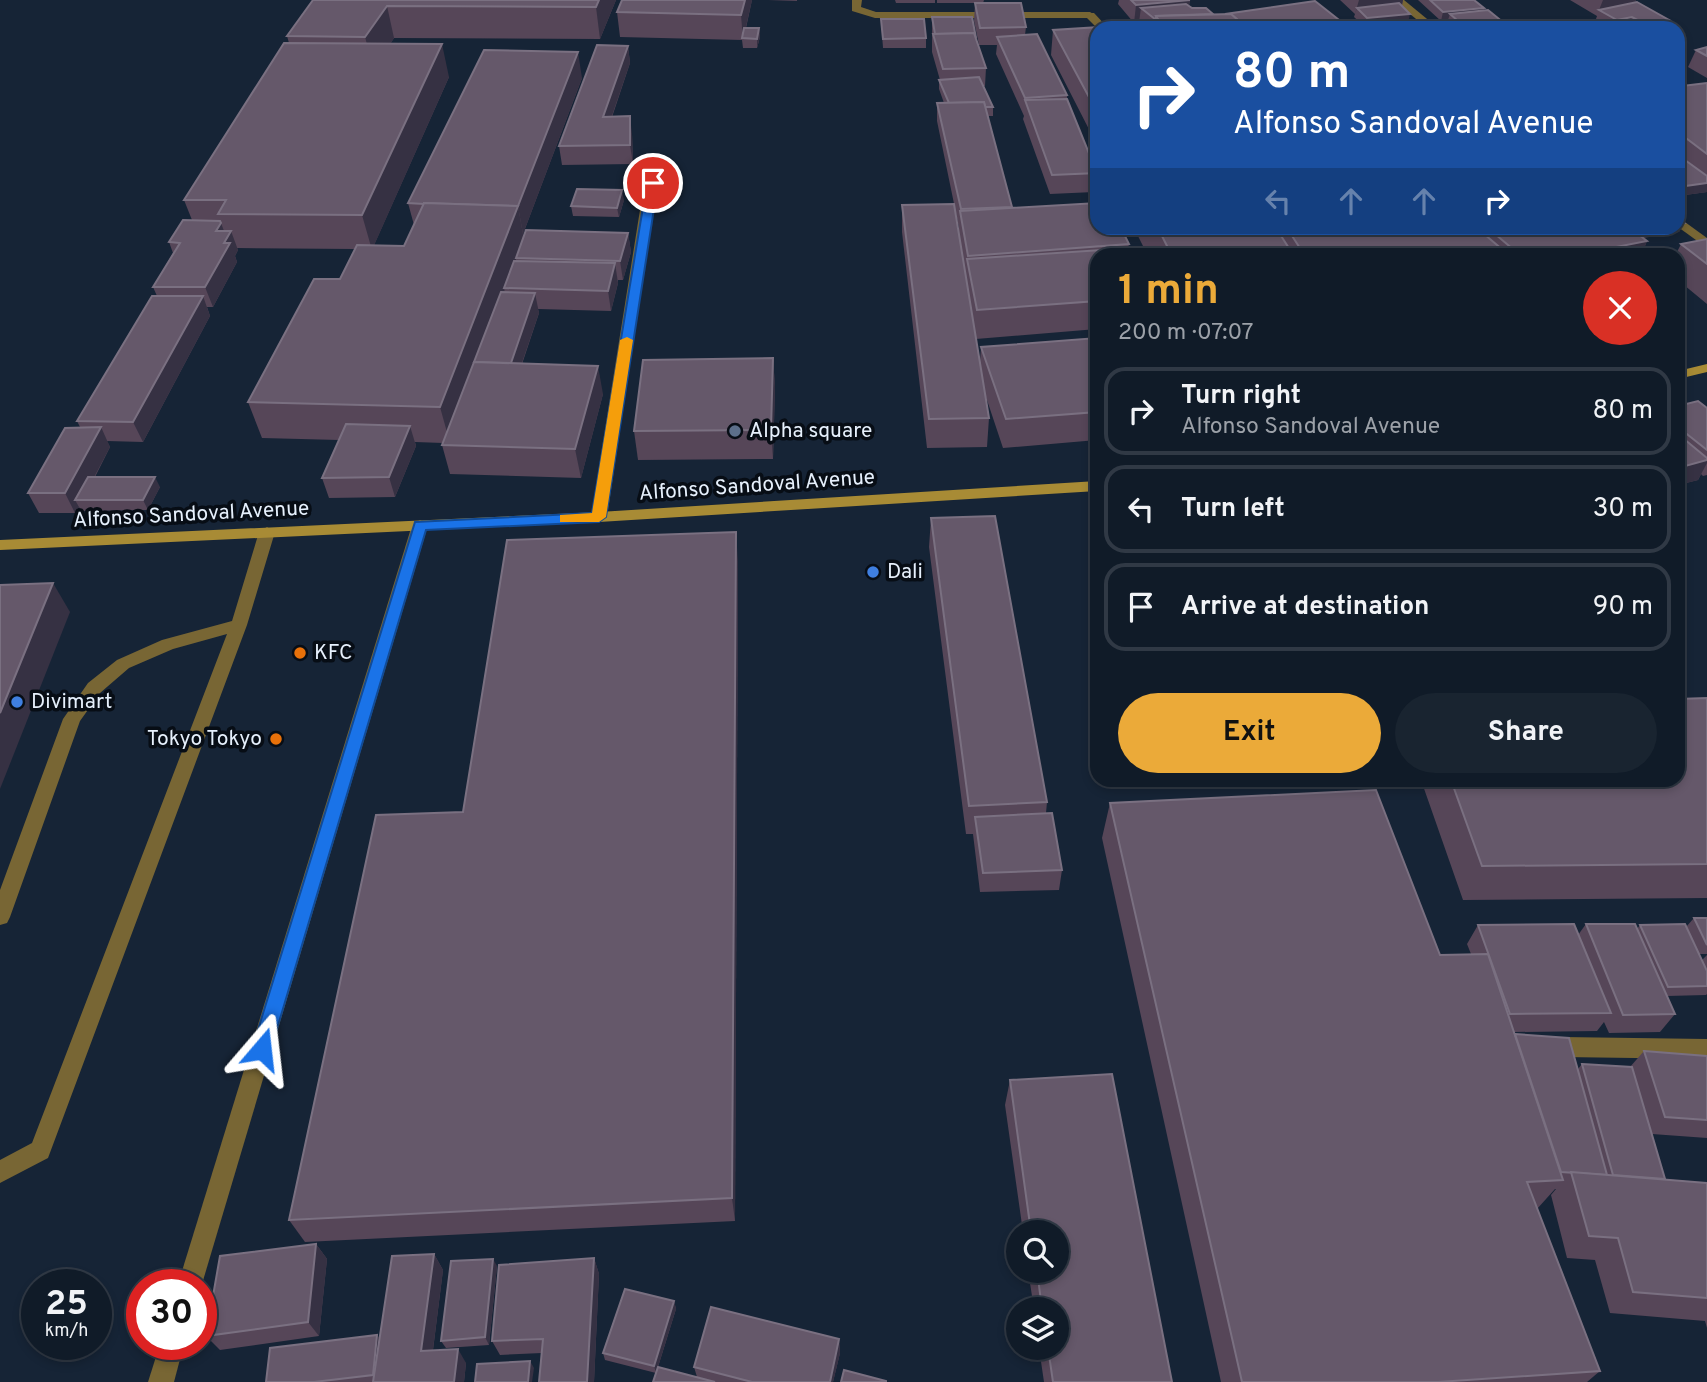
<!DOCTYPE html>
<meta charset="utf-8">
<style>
body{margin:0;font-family:Overpass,sans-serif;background:#192430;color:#f1f3f6;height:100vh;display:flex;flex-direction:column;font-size:26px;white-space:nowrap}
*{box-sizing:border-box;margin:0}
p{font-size:23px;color:#9ca1a8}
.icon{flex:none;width:38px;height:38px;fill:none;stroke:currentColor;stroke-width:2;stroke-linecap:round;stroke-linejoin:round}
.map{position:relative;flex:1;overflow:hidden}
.panel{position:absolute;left:1090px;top:248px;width:595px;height:539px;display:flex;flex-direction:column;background:#101b28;border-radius:21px;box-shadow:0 4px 10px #0003,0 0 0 2px #303945}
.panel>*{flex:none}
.banner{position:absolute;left:1090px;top:21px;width:595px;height:214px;border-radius:21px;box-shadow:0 4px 10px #0003,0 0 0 2px #303945;background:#1a4fa0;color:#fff;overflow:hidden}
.buttons{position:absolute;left:1006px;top:1220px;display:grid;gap:14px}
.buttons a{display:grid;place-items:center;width:63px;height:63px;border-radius:50%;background:#101b28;box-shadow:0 4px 10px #0003,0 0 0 2px #303945;font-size:35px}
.speed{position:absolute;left:21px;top:1269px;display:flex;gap:14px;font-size:35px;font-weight:700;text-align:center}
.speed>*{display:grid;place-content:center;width:91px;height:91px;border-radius:50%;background:#101b28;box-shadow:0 4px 10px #0003,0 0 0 2px #303945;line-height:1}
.speed small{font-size:18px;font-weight:400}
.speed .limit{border:10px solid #d22;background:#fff;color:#111}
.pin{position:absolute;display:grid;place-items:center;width:60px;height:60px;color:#fff;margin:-30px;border:4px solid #fff;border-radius:50%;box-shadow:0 2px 7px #0007}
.me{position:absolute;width:77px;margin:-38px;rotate:17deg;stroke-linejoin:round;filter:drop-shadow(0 0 5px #0008)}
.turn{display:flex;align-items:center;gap:24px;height:147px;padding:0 28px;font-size:32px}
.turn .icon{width:91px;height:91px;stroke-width:2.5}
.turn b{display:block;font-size:49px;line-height:60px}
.lanes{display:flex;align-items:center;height:66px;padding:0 28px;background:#0003;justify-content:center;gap:35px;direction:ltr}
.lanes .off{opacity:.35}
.round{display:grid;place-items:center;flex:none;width:74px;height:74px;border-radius:37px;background:#192430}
.summary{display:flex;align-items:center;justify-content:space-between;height:119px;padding:0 28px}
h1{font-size:42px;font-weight:700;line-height:52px;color:#ebaa39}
.primary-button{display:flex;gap:14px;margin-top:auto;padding:14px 28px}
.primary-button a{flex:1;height:80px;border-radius:42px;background:#ebaa39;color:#111;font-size:28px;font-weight:700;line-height:80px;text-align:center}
.primary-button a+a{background:#192430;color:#f1f3f6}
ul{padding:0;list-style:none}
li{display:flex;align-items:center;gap:21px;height:88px;margin:0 14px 10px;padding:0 14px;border:4px solid #303945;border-radius:21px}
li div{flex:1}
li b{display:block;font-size:26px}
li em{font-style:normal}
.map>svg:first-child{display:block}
</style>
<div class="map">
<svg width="1707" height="1382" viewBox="0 0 1707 1382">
<rect width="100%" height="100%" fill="#162436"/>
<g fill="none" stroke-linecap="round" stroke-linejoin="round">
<g fill="#786634" fill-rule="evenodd">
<polygon points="1086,13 1094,13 1108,28 1097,28 1086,17"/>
<polygon points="653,162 659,166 607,517 599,522 591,517 647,166"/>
<polygon points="267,527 275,532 247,625 51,1150 48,1158 0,1183 0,1160 32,1143 227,634 173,649 129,668 100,693 80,721 10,917 7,923 0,925 0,890 63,719 88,683 117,660 162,640 232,621 259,532"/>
<polygon points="1562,1037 1707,1039 1707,1059 1562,1057 1554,1054 1551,1047 1554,1040"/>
</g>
<g fill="#786634" fill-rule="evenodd">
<polygon points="852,0 862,0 861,7 876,12 1090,12 1095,15 1090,18 875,18 852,11"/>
<polygon points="1393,0 1404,0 1438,28 1427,28"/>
<polygon points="1678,217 1707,238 1707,248 1678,227"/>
<polygon points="420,520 428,525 202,1284 178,1284 412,525"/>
<polygon points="160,1344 184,1344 174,1382 148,1382"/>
</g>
<g fill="#a88b35" fill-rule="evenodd">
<polygon points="1707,364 1707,372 1678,379 1678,371"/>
<polygon points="1097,481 1097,491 599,522 0,550 0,540 599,512"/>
</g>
</g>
<g fill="#564658">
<polygon points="313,0 616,0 600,39 394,38 390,44 449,77 374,245 404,246 414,225 408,203 582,78 523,234 524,236 628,233 631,252 623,280 618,280 618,283 611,311 538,309 539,313 522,364 603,394 581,478 450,474 442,445 443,443 415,442 416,446 395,497 329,498 322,478 339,440 262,438 248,402 340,279 355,249 237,248 238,250 235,256 237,262 213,307 207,307 210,316 143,442 107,441 110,447 95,477 160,487 148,510 81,511 79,507 75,513 39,513 28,493 80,427 77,421 157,296 153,287 173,253 169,242 192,220 184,200 289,43 287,36"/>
<polygon points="622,0 752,0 746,28 759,28 760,37 757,48 743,48 742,40 620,37 617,12"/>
<polygon points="768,0 797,0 797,1"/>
<polygon points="895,0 935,0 935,3 896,3"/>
<polygon points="937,0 984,0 983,3 937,3"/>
<polygon points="1119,0 1190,0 1189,6 1192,8 1213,14 1348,27 1363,25 1354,17 1355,14 1340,0 1403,0 1402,6 1408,23 1372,26 1374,28 1097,28 1097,145 1051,55 1053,30 1139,24 1139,22 1134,23 1118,4"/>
<polygon points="1418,0 1474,0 1484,8 1483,11 1509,27 1533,28 1453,28 1447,23 1448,20 1441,21"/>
<polygon points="1570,0 1636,0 1635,2 1669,20 1666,28 1632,28 1629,26 1612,28 1596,19 1597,16"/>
<polygon points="975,3 1026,27 1025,35 1067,95 1067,100 1097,173 1094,192 1050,194 1023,119 1024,116 996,54 997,45 979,45 974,21"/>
<polygon points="932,17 976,38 986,68 985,86 984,86 993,107 993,116 987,116 1012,208 1129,244 1128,248 1097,256 1097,329 976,339 980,361 981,347 1097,338 1097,440 1003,448 986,397 989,418 987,447 927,448 902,232 902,205 959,236 959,228 937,121 937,103 944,103 939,89 939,80 940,80 932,52"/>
<polygon points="881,19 926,38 926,48 883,48"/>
<polygon points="628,46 630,63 612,117 632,134 633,164 562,165 559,146"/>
<polygon points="1707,47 1707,78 1688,67 1696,50"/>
<polygon points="1707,83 1707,192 1678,196 1678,84 1682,86"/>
<polygon points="624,200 619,217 573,216 571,206"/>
<polygon points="1684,223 1679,232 1643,238 1647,241 1641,256 1148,256 1134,228 1678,228"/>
<polygon points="1707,239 1707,304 1678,280 1678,256 1675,256 1681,244"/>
<polygon points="773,358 775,387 773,459 638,460 634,431"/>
<polygon points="1678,406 1707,408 1707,475 1703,476 1701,474 1698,480 1678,485"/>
<polygon points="931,518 1047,802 1046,813 1062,870 1059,890 980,892 973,834 966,834 929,547"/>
<polygon points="738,561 735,1221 305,1242 289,1220"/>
<polygon points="1707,698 1707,898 1463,900 1421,780 1678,780"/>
<polygon points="1110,803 1440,955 1471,954 1467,944 1478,925 1578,935 1586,924 1637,929 1640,925 1686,927 1694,918 1707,918 1707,954 1699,954 1702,960 1707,955 1707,994 1706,995 1667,996 1675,1014 1660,1032 1609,1033 1604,1022 1597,1031 1514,1032 1515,1035 1578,1069 1582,1064 1630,1067 1644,1051 1707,1056 1707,1138 1652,1134 1664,1179 1707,1183 1707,1328 1705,1321 1610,1313 1595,1260 1567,1258 1551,1195 1556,1189 1555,1189 1537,1209 1600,1371 1587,1382 1221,1382 1102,838"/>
<polygon points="1010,1080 1172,1382 1044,1382 1039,1348 1057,1348 1057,1309 1034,1309 1028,1270 1057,1270 1057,1232 1023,1232 1005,1105"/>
<polygon points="316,1244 327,1259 319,1336 220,1350 206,1336"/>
<polygon points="434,1254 443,1270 433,1350 466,1363 464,1382 266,1382 377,1335 380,1339"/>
<polygon points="594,1258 599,1274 594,1382 539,1382 542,1353 500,1355 492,1341"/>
<polygon points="497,1266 489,1345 446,1348 441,1341"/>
<polygon points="674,1301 676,1309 658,1367 697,1377 694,1367 839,1339 840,1353 833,1382 653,1382 656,1373 605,1360 603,1353"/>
</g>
<g fill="#363143">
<polygon points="599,0 616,0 600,39 596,7"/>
<polygon points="745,0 752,0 743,40 741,15"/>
<polygon points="1190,0 1187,18 1141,8 1139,22 1134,23 1136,5"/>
<polygon points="1359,0 1403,0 1401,9 1357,8 1355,14"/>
<polygon points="1603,0 1636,0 1632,9 1599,10"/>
<polygon points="387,6 394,38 374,70 365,37"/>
<polygon points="1484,8 1481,17 1450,14 1448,20 1441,21 1443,12"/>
<polygon points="1410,14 1408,23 1365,27 1367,18"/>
<polygon points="1632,17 1629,26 1614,28 1617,20"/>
<polygon points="1669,20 1666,28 1643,28 1645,24"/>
<polygon points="759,28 760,37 757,48 757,39"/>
<polygon points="442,44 449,77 372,250 362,215"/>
<polygon points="628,46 630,63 605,136 603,117"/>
<polygon points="578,52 582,78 523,234 518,206"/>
<polygon points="630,116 632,134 633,164 630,145"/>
<polygon points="1707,183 1707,192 1678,196 1678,187"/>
<polygon points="622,190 624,200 619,217 617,208"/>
<polygon points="518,206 524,240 516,258 516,262 504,288 505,293 450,443 440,407"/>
<polygon points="221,223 227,239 231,231 238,250 235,256 237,262 213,307 205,287 216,231"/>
<polygon points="1678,223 1684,223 1679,232 1630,239 1634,230 1649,228 1678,228"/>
<polygon points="628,233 631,252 623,280 620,261"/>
<polygon points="1647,241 1641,256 1570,256"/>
<polygon points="615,263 618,283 611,311 608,291"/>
<polygon points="535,293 539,313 514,386 510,366"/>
<polygon points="203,296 210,316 143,442 133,422"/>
<polygon points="773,358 775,387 773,459 771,430"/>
<polygon points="598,366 603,394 581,478 575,449"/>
<polygon points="410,426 416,446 395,497 389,477"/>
<polygon points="101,427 110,447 82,500 75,500 79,507 75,513 65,493"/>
<polygon points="1707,460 1707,463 1698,480 1678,485 1678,468"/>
<polygon points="155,477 160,487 148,510 143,500"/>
<polygon points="736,532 738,561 735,1221 732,1198"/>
<polygon points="53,583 70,612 0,789 0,713"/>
<polygon points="316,1244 327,1259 319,1336 308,1322"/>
<polygon points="434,1254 443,1270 431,1365 421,1351"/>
<polygon points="594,1258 599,1274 594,1382 587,1382"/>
<polygon points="493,1259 497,1266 489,1345 485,1337"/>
<polygon points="674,1301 676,1309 656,1373 654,1366"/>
<polygon points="377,1335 382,1342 378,1381 373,1375"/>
<polygon points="839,1339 840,1353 833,1382 830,1382"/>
<polygon points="458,1349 466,1363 464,1382 454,1382"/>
<polygon points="530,1361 534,1368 532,1382 528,1382"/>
</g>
<g fill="#65586a" stroke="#7a7081" stroke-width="2">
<polygon points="313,0 599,0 596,7 387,6 365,37 287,36"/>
<polygon points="622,0 745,0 741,15 617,12"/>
<polygon points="1131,0 1190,0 1136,5"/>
<polygon points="1430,0 1474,0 1484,8 1443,12"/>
<polygon points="1315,1 1348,27 1339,28 1247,28 1231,14 1225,14"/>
<polygon points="1637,2 1669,20 1645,24 1632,17 1617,20 1599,10"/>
<polygon points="975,3 1021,3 1026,27 980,28"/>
<polygon points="1399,3 1410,14 1367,18 1357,8"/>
<polygon points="1186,4 1192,8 1206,8 1213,14 1156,16 1156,20 1141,8"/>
<polygon points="1488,10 1509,27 1466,28 1450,14"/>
<polygon points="1231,14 1247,28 1164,28 1156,16"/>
<polygon points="932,17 972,17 976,38 974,33 935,34"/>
<polygon points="881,19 924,19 926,38 883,39"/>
<polygon points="1427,22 1435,28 1380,28 1379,27"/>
<polygon points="1147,24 1150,28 1097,28 1097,112 1053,30"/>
<polygon points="1369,24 1374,28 1339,28"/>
<polygon points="1529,25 1533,28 1505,28"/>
<polygon points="744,28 759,28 757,39 742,38"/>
<polygon points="974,33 986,68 943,69 933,34"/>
<polygon points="1037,34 1067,95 1025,98 997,37"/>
<polygon points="284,43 442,44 362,215 218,214 226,200 184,200"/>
<polygon points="597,45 628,46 603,117 630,116 630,145 559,146"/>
<polygon points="1707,47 1707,56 1696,50"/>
<polygon points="484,50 578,52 518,206 424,203 424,204 408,203"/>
<polygon points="979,77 993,107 985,107 984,102 949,103 939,80"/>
<polygon points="1707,83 1707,154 1678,132 1678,84 1682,86"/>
<polygon points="1067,99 1097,173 1052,175 1025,100"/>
<polygon points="984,102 1012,207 961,209 937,103"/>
<polygon points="1678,155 1707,176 1707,183 1678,187"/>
<polygon points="577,189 622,190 617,208 571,206"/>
<polygon points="424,203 518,206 440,407 248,402 314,279 340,279 357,245 404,246"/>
<polygon points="1097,203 1097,228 1121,228 1129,244 968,256 960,211"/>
<polygon points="954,204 989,418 929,419 902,205"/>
<polygon points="1678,218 1684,223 1678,223"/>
<polygon points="183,220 220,221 221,223 216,231 231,231 224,243 230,243 205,287 153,287 180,243 169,242"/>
<polygon points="1158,228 1276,228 1294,256 1172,256"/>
<polygon points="1287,228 1477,228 1510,256 1305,256"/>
<polygon points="1488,228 1630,228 1647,241 1570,256 1521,256"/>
<polygon points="1632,228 1649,228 1634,230"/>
<polygon points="526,230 628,233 620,261 516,258"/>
<polygon points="1707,239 1707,264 1681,244"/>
<polygon points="1131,248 1135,256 1097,256 1097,301 977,310 967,259"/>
<polygon points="514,261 615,263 608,291 504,288"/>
<polygon points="501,292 535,293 511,363 474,362"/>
<polygon points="152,296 203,296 133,422 77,421"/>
<polygon points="1097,338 1097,412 1006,419 981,347"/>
<polygon points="773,358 771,430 634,431 643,360"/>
<polygon points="474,362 598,366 575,449 442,445"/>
<polygon points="1698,401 1707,408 1707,450 1678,427 1678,406"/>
<polygon points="346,424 410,426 389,477 322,478"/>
<polygon points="101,427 65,493 28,493 65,428"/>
<polygon points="1678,434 1707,458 1707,460 1678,468"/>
<polygon points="88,477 155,477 143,500 75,500"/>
<polygon points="995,516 1047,802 969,806 931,518"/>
<polygon points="736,532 732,1198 289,1220 376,815 463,812 507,540"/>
<polygon points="53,583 0,713 0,585"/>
<polygon points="1707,698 1707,864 1482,866 1451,780 1678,780 1678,699"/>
<polygon points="1376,790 1440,955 1488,954 1563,1180 1527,1182 1600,1371 1438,1382 1242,1382 1110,803"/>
<polygon points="1052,813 1062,870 983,873 975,817"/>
<polygon points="1694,918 1707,918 1707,945"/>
<polygon points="1574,924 1611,1013 1510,1014 1478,925"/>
<polygon points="1586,924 1635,924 1675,1014 1623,1015"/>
<polygon points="1685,924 1707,971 1707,986 1668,987 1640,925"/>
<polygon points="1515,1034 1569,1038 1607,1175 1561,1172"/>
<polygon points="1644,1051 1707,1056 1707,1120 1665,1117"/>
<polygon points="1582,1064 1632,1067 1665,1179 1613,1175"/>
<polygon points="1112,1074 1172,1382 1053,1382 1048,1348 1057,1348 1057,1309 1042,1309 1037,1270 1057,1270 1057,1232 1031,1232 1010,1080"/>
<polygon points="1571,1172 1707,1183 1707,1298 1633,1292 1618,1238 1589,1236"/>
<polygon points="316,1244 308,1322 206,1336 220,1256"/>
<polygon points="434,1254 421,1351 458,1349 454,1382 373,1382 392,1256"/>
<polygon points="594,1258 587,1382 539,1382 543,1339 492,1341 499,1265"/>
<polygon points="493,1259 485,1337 441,1341 451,1261"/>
<polygon points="625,1289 674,1301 654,1366 603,1353"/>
<polygon points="711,1307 839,1339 830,1382 752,1382 694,1367"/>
<polygon points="377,1335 373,1375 314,1382 266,1382 270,1348"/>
<polygon points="530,1361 528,1382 475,1382 477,1364"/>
<polygon points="658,1367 715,1382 653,1382"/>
<polygon points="844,1370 886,1381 886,1382 841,1382"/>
</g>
<polygon fill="#1a73e8" stroke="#114b97" stroke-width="2" points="653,180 658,183 606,517 599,522 426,530 271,1049 269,1055 262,1058 255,1055 252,1049 415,522 592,513 647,183"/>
<polygon fill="#f59e0b" points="627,337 633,340 606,517 599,522 560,522 560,515 592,513 620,340"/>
<circle fill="#5c6f8a" stroke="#070d15" stroke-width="2.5" cx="735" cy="431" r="7"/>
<g fill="#3f7fe0" stroke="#070d15" stroke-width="2.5">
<circle cx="873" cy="572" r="7"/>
<circle cx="17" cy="702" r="7"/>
</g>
<g fill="#e8710a" stroke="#070d15" stroke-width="2.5">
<circle cx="300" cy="653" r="7"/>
<circle cx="276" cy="739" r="7"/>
</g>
<g text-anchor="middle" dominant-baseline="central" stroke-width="7" stroke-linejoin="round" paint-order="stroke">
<g font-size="21" fill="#e6f0fc" stroke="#070d15" text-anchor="start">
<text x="749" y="431">Alpha square</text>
<text x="887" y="572">Dali</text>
<text x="314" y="653">KFC</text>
<text x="31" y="702">Divimart</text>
<text x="262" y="739" text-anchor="end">Tokyo Tokyo</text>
</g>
<g font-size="21" fill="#e6f0fc" stroke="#070d15">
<text transform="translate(757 486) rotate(-4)">Alfonso Sandoval Avenue</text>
<text transform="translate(191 515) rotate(-3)">Alfonso Sandoval Avenue</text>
</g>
</g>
</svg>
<div class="buttons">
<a><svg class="icon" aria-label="search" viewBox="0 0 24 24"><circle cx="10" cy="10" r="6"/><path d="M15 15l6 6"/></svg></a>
<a><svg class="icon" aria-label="layers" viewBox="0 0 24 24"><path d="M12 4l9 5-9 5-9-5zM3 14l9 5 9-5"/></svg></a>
</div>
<div class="speed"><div>25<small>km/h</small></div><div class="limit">30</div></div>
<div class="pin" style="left:653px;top:183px;background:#d93025"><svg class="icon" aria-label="arrive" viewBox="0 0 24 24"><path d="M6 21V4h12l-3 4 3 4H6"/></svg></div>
<svg class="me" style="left:262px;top:1049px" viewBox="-20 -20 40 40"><path d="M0-17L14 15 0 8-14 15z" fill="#1a73e8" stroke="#fff" stroke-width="4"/></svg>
<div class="banner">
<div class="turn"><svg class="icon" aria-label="right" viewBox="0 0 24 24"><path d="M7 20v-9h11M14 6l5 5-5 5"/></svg><div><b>80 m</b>Alfonso Sandoval Avenue</div></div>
<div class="lanes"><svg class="icon off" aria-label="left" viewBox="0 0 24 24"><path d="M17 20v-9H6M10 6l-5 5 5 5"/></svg><svg class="icon off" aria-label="ahead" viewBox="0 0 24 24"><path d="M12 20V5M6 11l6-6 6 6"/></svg><svg class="icon off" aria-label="ahead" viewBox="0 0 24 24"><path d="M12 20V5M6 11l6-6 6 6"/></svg><svg class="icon" aria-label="right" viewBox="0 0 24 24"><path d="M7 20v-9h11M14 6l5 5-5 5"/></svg></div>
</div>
<section class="panel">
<div class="summary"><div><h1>1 min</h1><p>200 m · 07:07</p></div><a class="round" style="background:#d93025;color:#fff"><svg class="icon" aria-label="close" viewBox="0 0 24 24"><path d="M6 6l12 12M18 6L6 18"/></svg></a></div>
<ul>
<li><svg class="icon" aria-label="right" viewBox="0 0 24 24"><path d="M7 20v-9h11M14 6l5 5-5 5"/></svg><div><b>Turn right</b><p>Alfonso Sandoval Avenue</p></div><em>80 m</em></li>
<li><svg class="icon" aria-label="left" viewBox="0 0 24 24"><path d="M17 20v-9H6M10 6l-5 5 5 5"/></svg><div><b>Turn left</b></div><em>30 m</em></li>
<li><svg class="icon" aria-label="arrive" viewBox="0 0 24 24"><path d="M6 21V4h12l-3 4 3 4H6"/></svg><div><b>Arrive at destination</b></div><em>90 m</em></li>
</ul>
<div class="primary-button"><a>Exit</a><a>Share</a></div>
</section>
</div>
